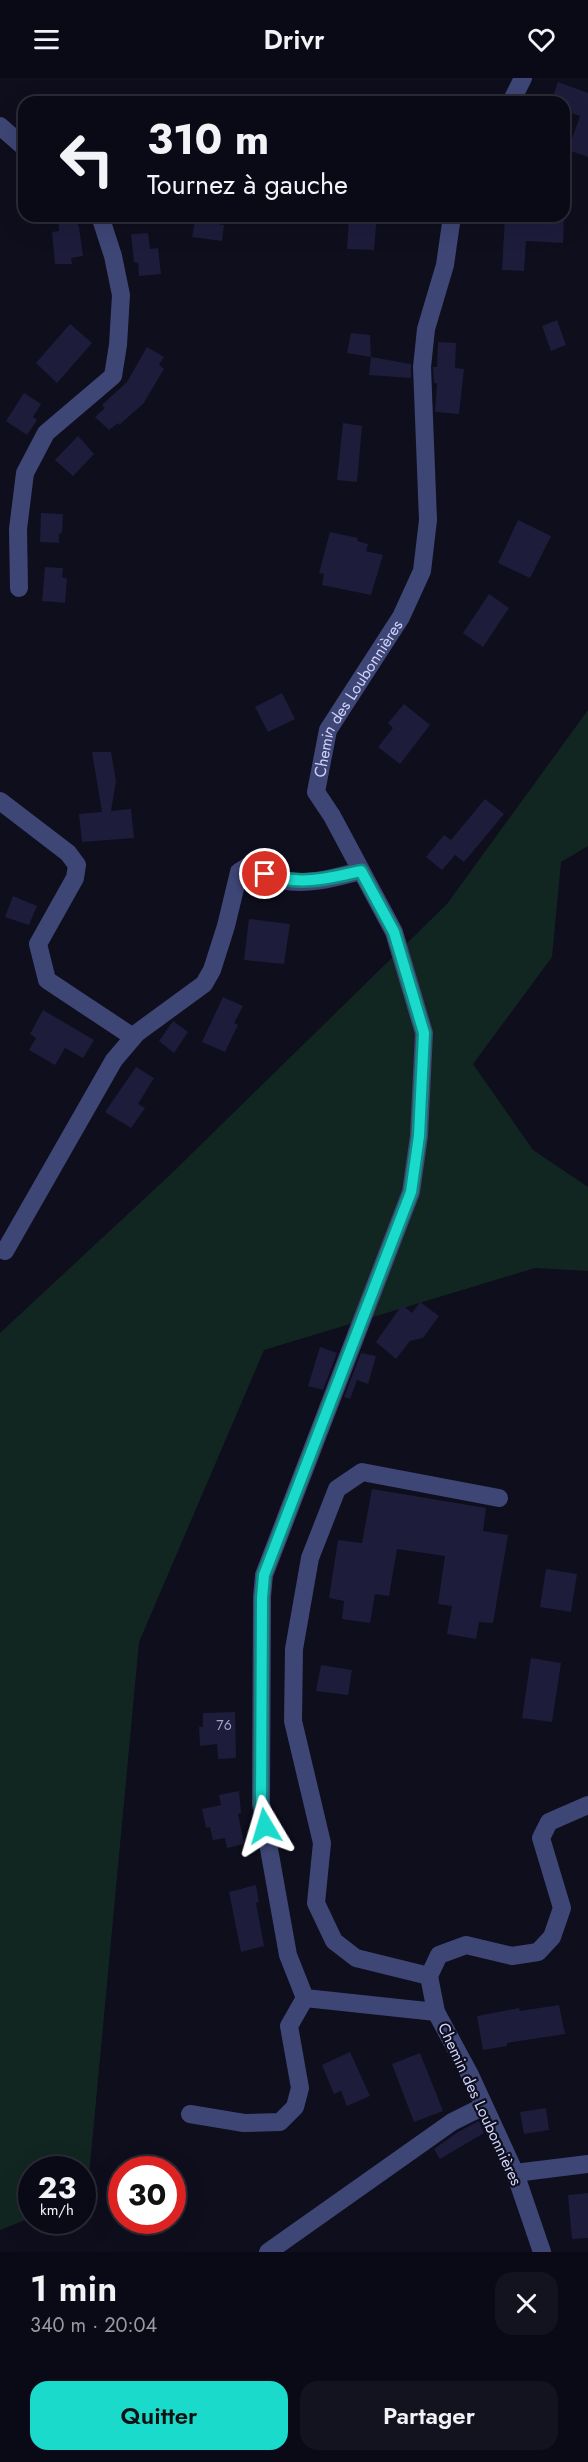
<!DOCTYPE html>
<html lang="fr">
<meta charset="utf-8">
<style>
body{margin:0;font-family:Jost,sans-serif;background:#13131f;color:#f1f3f6;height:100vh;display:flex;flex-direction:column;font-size:22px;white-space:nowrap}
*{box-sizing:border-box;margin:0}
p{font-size:20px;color:#999aa1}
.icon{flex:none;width:33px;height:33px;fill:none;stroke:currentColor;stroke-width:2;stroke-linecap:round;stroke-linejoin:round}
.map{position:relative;height:2174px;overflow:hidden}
.details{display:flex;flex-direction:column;background:#0a0a16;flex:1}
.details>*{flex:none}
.hud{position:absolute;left:18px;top:18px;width:552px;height:126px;border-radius:18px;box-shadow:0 6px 24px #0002,0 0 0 2px #2a2b35;background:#0a0a16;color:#f1f3f6;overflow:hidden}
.speed{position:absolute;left:18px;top:2078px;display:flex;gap:12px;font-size:30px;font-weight:700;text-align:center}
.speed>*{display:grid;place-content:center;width:78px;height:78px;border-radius:50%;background:#0a0a16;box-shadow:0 6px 24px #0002,0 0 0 2px #2a2b35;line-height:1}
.speed small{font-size:15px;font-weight:400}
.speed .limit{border:9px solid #d22;background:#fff;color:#111}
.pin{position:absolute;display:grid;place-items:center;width:51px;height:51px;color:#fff;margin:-26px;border:3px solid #fff;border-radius:50%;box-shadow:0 2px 6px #0007}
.me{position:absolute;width:66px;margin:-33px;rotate:353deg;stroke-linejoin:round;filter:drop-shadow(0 0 4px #0008)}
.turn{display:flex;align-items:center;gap:21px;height:126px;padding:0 30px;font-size:27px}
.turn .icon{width:78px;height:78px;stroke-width:2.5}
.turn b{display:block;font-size:42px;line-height:51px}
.round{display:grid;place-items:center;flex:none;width:63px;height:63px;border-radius:18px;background:#13131f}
.head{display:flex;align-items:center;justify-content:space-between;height:102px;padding:0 30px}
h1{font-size:36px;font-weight:600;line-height:45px}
.primary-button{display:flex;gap:12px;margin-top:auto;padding:12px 30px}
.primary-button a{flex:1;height:69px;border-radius:18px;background:#1adacb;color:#111;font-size:24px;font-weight:600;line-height:69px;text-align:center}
.primary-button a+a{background:#13131f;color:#f1f3f6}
header{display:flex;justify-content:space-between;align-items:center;height:78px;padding:0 30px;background:#0a0a16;font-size:27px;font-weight:600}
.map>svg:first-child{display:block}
</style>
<header><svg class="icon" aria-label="menu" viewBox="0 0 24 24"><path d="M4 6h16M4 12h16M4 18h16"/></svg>Drivr<svg class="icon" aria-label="heart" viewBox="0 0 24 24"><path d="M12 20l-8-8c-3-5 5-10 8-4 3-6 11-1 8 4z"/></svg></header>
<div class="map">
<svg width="588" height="2174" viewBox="0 0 588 2174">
<rect width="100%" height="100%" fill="#0e0e1d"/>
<polygon fill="#122621" points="588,632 588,768 561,784 552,879 473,986 533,1072 588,1109 588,1193 535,1190 264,1272 139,1564 87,2119 83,2121 82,2091 32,2091 31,2140 0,2152 0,1255 171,1096 447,826"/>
<g fill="#1d1c3b">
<polygon points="558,4 588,15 588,79 568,72 580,38 564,33 564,24 551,24"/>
<polygon points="58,138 73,138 79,149 83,178 71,180 72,186 55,186 52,154 59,153"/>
<polygon points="349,138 377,138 374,172 347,171"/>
<polygon points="505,138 564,140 563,165 526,163 524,193 502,192"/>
<polygon points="195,142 224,147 222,163 192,159"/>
<polygon points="148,155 150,171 158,170 161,196 139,198 138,185 134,184 131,156"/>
<polygon points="557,242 566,267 551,273 542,248"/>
<polygon points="70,246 92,265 57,305 36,285"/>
<polygon points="351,255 370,257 371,279 347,275"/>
<polygon points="438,264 456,265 455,290 464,291 459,336 435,334 437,305 434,305 433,289 437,289"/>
<polygon points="147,269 164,279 159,287 164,291 143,326 119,347 118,345 109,352 95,339 105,330 102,327 127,304"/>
<polygon points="371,279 411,286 411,300 369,297"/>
<polygon points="24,315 41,326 33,339 37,342 27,357 6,343"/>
<polygon points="343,345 362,348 357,404 337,402"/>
<polygon points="78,358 94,376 73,398 55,382"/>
<polygon points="41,435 63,436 62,455 59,456 59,465 40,464"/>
<polygon points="518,442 551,458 530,500 498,485"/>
<polygon points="330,454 358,460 357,463 368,466 366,473 383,477 371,517 322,507 324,496 319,495"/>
<polygon points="45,489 63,490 62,499 67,501 65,525 42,523"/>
<polygon points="489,516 509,530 483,569 463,555"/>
<polygon points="282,615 295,641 268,654 255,629"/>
<polygon points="404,626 430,647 400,686 378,669 393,650 388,645"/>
<polygon points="92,674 111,674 116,703 111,733 131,731 134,760 82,764 79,736 102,734"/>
<polygon points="485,721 504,736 464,784 455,777 442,792 426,779 444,757 451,762"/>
<polygon points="13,818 37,828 29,847 5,839"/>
<polygon points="249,841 290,846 284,886 244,882"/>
<polygon points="223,919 243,928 234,945 238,947 225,974 202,964"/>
<polygon points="43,932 94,962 83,980 65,970 55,987 29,972 36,960 30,956"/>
<polygon points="173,943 188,954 174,975 159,963"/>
<polygon points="136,989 154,1000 138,1026 145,1030 131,1050 105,1034"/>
<polygon points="420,1224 439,1238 423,1260 410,1263 396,1281 376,1264 402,1227 412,1235"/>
<polygon points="320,1269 337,1275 323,1312 308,1308"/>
<polygon points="361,1275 376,1278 368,1306 357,1302 350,1321 344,1319"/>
<polygon points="372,1411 486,1430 483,1453 508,1457 493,1545 479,1544 476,1561 447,1556 452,1528 438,1526 445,1478 397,1471 389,1518 375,1516 370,1545 342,1541 344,1523 329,1520 338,1462 362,1465"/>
<polygon points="546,1491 577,1496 571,1534 540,1529"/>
<polygon points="531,1580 561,1585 552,1644 522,1640"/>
<polygon points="321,1587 352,1592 348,1617 316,1613"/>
<polygon points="235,1634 236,1680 218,1681 217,1666 200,1668 199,1649 203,1649 203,1635"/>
<polygon points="239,1713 241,1735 238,1736 244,1766 227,1770 225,1760 213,1762 210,1749 206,1750 202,1731 221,1727 219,1717"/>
<polygon points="256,1807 259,1824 256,1825 264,1868 241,1874 229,1814"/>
<polygon points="559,1927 565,1956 507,1965 507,1968 483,1972 477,1938 519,1930 520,1933"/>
<polygon points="350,1974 370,2018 347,2028 341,2013 334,2016 322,1987"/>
<polygon points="420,1975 443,2033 414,2044 392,1986"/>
<polygon points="546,2030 549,2052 524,2056 520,2034"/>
<polygon points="479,2043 484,2055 440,2081 434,2071 458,2054"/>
<polygon points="588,2115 588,2160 572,2161 568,2117"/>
</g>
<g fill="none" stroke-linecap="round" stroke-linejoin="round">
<g stroke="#3e4676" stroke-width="18">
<polyline points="511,24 523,0"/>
<polyline points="0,48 24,69"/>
<polyline points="19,510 18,451 25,395 46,355 113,298 118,267 121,217 113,178 100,138"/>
<polyline points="0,723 68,775 77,787 75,800 38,866 47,902 133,959"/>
<path d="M5,1173l109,-191 23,-27 67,-49 8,-14 14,-44 13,-54 8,-5c11,4 24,11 35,13 26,6 55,-3 79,-9"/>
<polyline points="429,1898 356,1880 334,1863 316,1825 322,1765 293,1643 294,1571 310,1480 337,1411 362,1394 499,1420"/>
<path id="s1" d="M436,1934l-131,-14 -17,-43 -27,-151 1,-207 2,-22 147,-383 8,-56 5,-103 -30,-101 -62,-116 -16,-24 12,-62 73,-113 21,-46 6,-51 -6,-153 4,-38 19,-64 7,-49"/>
<polyline points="190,2036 244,2045 280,2044 295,2029 300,2010 289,1948 305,1920"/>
<polyline points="515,2095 588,2086"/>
<polyline points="268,2174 452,2044 484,2028"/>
<polyline points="542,2174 515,2095 470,1997 436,1934 429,1898 439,1877 466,1867 512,1878 538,1874 552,1859 562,1830 541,1760 549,1744 588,1727"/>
</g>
</g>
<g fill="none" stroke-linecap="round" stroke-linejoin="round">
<defs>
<path id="route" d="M265,796c34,12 62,5 96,-3l33,61 30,101 -5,103 -8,56 -147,383 -2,23 -1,206 4,22"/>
</defs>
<use href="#route" stroke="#118e84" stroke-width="15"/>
<use href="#route" stroke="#1adacb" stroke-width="10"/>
</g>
<g text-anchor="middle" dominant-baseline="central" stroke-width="4.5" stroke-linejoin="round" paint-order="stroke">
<g font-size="14" fill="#a2a4ca">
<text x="224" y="1647">76</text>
</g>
<g font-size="16" fill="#cfd2f9" stroke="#0e0e1d">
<text stroke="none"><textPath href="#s1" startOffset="1500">Chemin des Loubonnières</textPath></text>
<text transform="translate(480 2026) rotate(65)">Chemin des Loubonnières</text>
</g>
</g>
</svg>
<div class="speed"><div>23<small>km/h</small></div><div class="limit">30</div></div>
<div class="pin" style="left:265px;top:796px;background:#d93025"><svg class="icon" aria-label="arrive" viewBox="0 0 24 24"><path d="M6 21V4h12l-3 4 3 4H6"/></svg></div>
<svg class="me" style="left:265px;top:1748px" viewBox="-20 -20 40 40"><path d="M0-17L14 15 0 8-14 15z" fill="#1adacb" stroke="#fff" stroke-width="4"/></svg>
<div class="hud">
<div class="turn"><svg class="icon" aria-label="left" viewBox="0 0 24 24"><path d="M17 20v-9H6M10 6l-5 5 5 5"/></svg><div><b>310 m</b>Tournez à gauche</div></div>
</div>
</div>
<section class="details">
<div class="head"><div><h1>1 min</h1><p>340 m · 20:04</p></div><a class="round"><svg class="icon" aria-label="close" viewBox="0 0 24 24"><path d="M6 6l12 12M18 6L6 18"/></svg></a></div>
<div class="primary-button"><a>Quitter</a><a>Partager</a></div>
</section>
